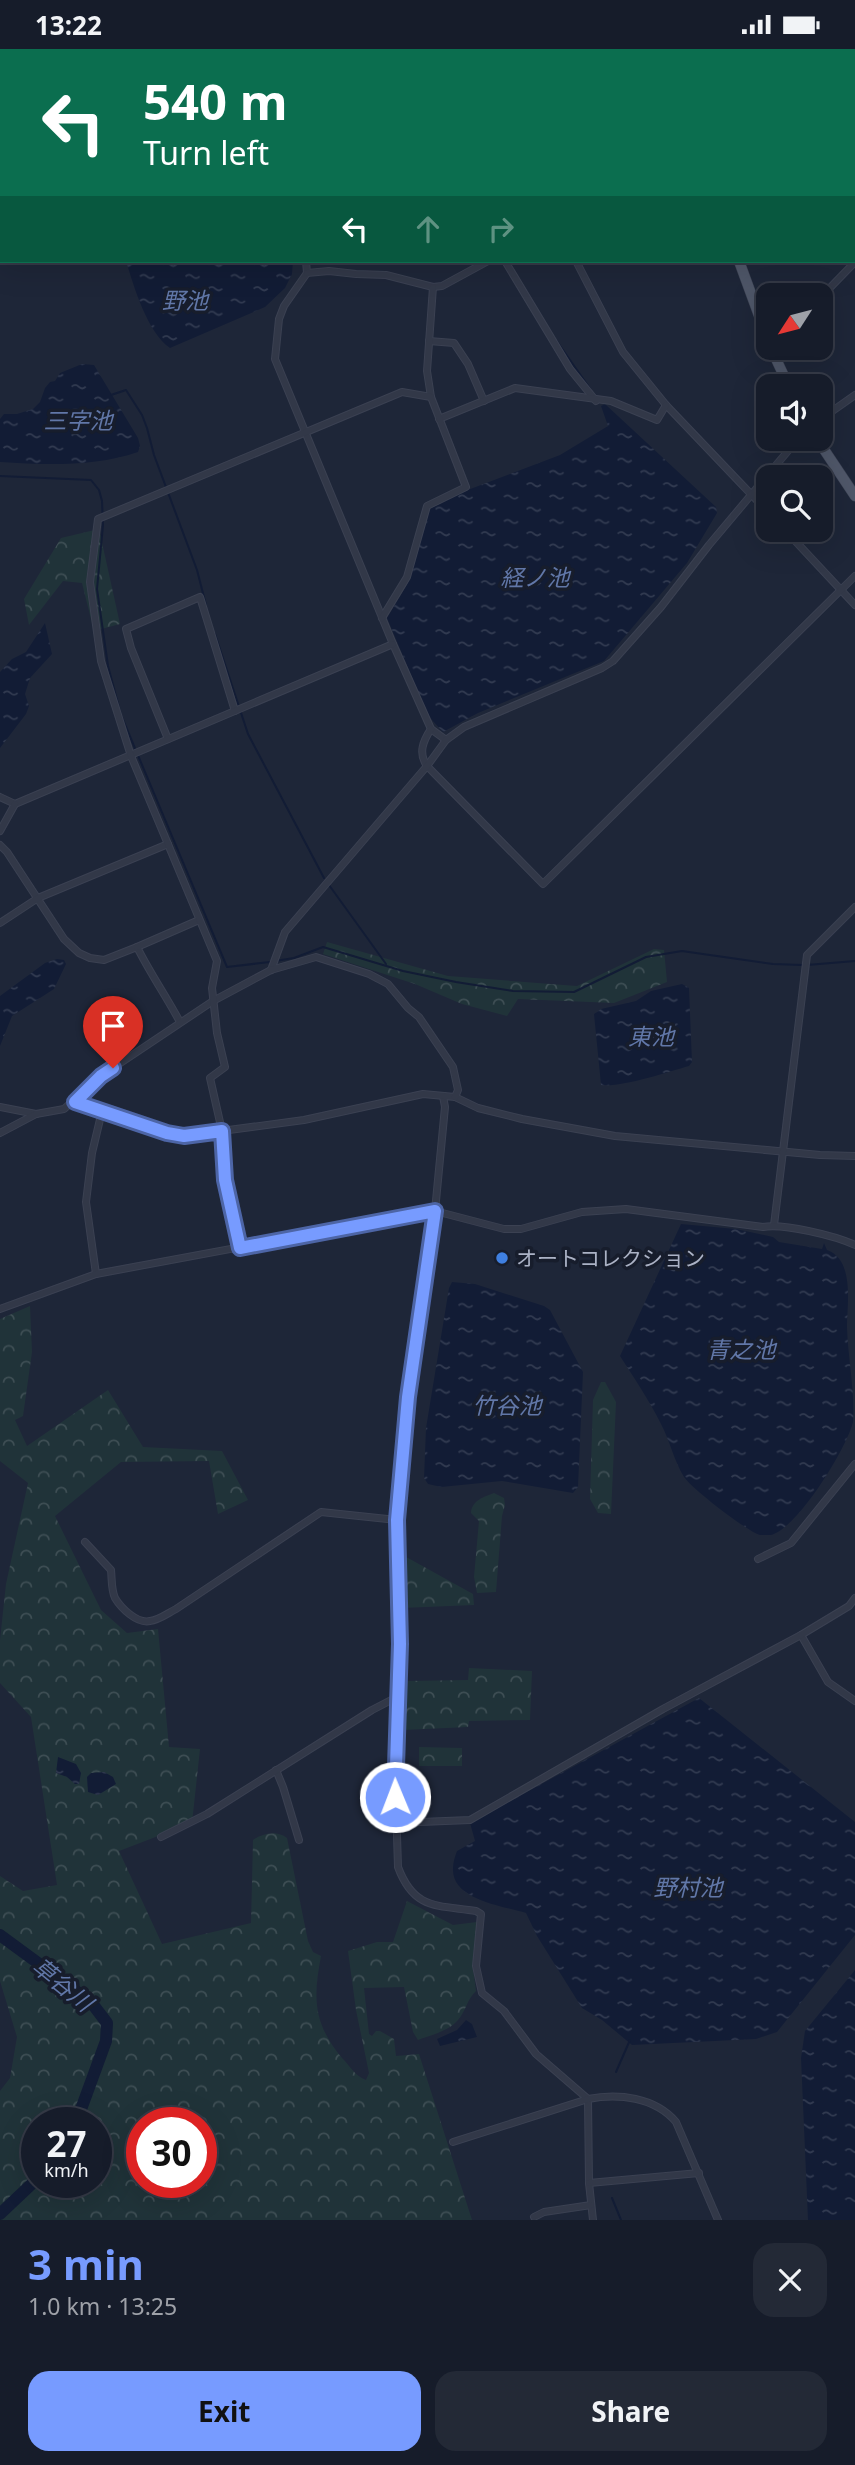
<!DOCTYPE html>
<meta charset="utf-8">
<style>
body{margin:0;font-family:"Noto Sans","Noto Sans JP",sans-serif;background:#232936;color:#f1f3f6;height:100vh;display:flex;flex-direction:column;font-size:26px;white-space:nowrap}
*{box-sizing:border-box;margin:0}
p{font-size:23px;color:#9ea1a8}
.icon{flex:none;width:38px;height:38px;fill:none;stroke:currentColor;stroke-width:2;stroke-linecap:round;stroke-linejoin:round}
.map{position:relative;height:2171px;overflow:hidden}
.details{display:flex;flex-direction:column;background:#161c2a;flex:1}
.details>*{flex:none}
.hud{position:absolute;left:0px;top:0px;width:856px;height:214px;box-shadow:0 7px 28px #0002,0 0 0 2px #353a47;background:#0b6e4f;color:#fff;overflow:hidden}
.needle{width:46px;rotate:234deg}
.buttons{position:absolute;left:756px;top:234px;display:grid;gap:14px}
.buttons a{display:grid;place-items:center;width:77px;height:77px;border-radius:14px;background:#161c2a;box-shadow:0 7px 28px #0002,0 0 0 2px #353a47;font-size:35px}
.speed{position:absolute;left:21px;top:2058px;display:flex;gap:14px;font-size:35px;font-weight:700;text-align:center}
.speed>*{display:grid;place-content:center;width:91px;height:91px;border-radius:50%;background:#161c2a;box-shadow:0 7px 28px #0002,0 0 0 2px #353a47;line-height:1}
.speed small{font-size:18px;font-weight:400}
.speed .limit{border:10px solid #d22;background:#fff;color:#111}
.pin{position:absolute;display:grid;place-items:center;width:60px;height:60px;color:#fff;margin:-72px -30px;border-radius:50% 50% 50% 0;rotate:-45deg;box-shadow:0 0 7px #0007}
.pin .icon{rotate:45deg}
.me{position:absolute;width:77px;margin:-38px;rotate:359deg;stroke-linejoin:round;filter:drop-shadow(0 0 5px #0008)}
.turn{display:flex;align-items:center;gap:24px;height:147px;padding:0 28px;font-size:32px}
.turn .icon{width:91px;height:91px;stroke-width:2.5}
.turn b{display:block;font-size:49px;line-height:60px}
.lanes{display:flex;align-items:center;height:66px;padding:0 28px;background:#0003;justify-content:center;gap:35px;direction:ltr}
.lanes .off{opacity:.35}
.round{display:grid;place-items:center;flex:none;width:74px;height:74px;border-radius:21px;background:#232936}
.head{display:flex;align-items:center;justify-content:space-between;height:119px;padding:0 28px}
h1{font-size:42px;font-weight:700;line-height:52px;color:#779bff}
.primary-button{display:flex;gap:14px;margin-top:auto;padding:14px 28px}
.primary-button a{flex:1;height:80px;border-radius:21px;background:#779bff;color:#111;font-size:28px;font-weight:700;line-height:80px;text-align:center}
.primary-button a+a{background:#232936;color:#f1f3f6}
.status{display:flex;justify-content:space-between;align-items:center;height:49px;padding:0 35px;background:#161c2a;direction:ltr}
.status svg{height:19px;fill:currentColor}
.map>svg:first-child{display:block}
</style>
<div class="status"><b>13:22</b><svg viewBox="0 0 49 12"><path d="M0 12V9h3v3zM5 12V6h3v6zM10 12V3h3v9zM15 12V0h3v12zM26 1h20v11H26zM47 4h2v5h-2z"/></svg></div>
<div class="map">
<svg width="855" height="2171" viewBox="0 0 855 2171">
<defs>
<pattern id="forest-crowns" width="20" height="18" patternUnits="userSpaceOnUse" patternTransform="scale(1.75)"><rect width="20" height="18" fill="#203339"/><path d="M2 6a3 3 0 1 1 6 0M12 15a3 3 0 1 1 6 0" fill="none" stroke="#3e4e54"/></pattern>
<pattern id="water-ripples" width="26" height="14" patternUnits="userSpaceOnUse" patternTransform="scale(1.75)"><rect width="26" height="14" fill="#121c35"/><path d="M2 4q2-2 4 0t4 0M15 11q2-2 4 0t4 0" fill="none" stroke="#323b51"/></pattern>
</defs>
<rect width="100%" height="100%" fill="#1e2638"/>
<g fill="url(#forest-crowns)" fill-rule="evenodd">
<polygon points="99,480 120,575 94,582 82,534 63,532 29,576 24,550 61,489"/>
<polygon points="327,893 448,927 577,937 654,900 664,901 667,933 614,954 518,950 507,967 462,955 415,935 323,905"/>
<path d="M30,1257l2,46 -9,64 -8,4 12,26 81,-56 35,57 79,4 26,49 -30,14 -9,-53 -88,1 -66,54 46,94 26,23 31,-4 11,118 31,2 -8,74 -73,28 43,93 89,-21 2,-83c10,-7 24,-10 34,-2l21,103 5,11 8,4c-8,42 -8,67 21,102 8,8 13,18 24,22l3,-7 -13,-63 -8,-59 29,-9h16l14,-41 46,24 24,-3 -4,46 3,23c-9,8 -10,20 -18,29 -9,11 -27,15 -40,20l-5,-8 -9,-45 -40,1 5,46 3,2 4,-5h4l14,8 2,17 23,-2 53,166h-472v-129l10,-13 7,-41 -17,-56v-105l23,15 34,-6 -26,-168 -31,-34v-43l6,-56 22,-101 -28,-22v-142zM37,2074h59v59h-59zM142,2074h59v59h-59z"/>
<polygon points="601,1333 605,1333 616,1353 611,1465 598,1464 590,1450 593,1351"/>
<path d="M494,1444l10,5 1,7 -3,11 -6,76 -19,1 -3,-16 5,-56 -8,-8c1,-13 13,-16 23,-20z"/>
<polygon points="400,1507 408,1509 473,1545 474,1556 401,1559"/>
<polygon points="469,1619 532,1622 530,1671 469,1672 468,1678 403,1681 406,1632 468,1631"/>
<polygon points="419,1698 462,1699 462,1717 419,1717"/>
</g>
<g fill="url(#water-ripples)">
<path d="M126,212h167l-1,13 -7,14 -20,19 -95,41c-23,-16 -36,-61 -44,-87z"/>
<path d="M82,315l12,1 44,73 2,8 -2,6c-43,15 -93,13 -138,10v-43l4,-5h13l16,-5 7,-7 5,-14 5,-6 5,-1 5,-8z"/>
<polygon points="605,355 716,458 717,464 687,514 604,612 478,664 443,683 431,670 427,664 387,569 408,534 429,460 465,442 560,406 608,377 601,357"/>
<polygon points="45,574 52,605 30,629 25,645 29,657 26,665 0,699 0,623 12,610 26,603"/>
<polygon points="57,910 64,911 66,915 54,940 12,967 0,997 0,947 45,914"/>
<path d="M682,935l7,4 3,74 -3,4c-21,6 -69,22 -88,19l-7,-71 7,-5 35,-8 15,-10z"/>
<path d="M681,1175l55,5 37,8 6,5 43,7 2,-6 3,7c28,10 20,54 20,77 1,32 8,63 6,95 -6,26 -56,107 -82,113 -4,0 -7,0 -11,0 -12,-3 -68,-46 -76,-58 -10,-16 -14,-36 -23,-53 -12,-24 -27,-46 -41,-68z"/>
<polygon points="452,1233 475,1235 544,1257 550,1261 583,1323 578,1438 573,1444 502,1432 441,1438 428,1435 424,1429 426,1379 449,1239"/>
<path d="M699,1649l156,124v113l-78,97 -21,7 -124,6 -30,-25 -20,-12 -45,-72 -11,-23c-23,-7 -75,-13 -73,-45 0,-6 2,-12 4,-17l18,-10 -5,-18z"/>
<polygon points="58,1708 76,1715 81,1724 79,1735 75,1735 67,1728 56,1724"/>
<polygon points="104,1723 113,1728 116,1735 98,1746 88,1743 87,1728 91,1724"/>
<polygon points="855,1921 855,2171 808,2171 801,2009 805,1982"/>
<polygon points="466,1971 472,1975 477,1988 440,1997 437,1990 457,1981"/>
</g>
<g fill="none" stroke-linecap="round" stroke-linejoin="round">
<g stroke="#121c35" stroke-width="2">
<polyline points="738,0 738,2"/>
<polyline points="586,2 587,0"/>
<polyline points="854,54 855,54"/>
<polyline points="509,212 513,220"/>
<polyline points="556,291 591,341"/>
<polyline points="111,346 126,341 142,366 147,379 154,406 197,521 206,556"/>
<polyline points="0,427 91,431 99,441 102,452 103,476 97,540 108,617 121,666 227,918 270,913"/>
<polyline points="215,585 248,685 324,829"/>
<polyline points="329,836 386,915"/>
<polyline points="275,912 294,909 323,898 403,922 456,933 513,942 574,943 646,908 682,902 773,915 802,916"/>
<polyline points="807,916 855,912"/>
<polyline points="616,2023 630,1991"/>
<polyline points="612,2149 621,2171"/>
</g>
<g stroke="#121c35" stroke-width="12">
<polyline points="0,1886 91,1953 107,1974 106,1992 76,2074"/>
<polyline points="0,2165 37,2130"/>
</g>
<defs>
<g id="minor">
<polyline points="480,0 482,2"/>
<polyline points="452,2 454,0"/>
<polyline points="591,2 591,0"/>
<polyline points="0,113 2,114"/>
<polyline points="306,212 307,224 284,257 279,270 275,310 393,595 431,680 446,691"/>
<polyline points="505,212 570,320 596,352"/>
<polyline points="576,212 623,303 666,356 768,463"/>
<polyline points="307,224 329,222 356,225 386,226 433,238 442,237 488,212"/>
<polyline points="821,248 855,213"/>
<polyline points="429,292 454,294 468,315 484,352"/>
<polyline points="431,348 427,322 433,238"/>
<polyline points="439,370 515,339 611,352 657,371 666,356"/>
<polyline points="821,370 855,346"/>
<polyline points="785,481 855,556"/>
<path d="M431,680c-8,12 -13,24 -4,37l116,118 312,-308"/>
<polyline points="168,690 131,599 126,580 200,548 235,662"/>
<polyline points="0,748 15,755 393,595"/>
<polyline points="0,782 15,755"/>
<path d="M0,796l7,7 57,87 15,14 11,5 14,2 33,-13c13,26 29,49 43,75"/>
<polyline points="0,874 38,849 168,795"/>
<polyline points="137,898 199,871"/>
<polyline points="271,921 285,883 427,717 446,691 464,678 602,619 613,612 661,558 709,496 798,390"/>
<path d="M443,1047l2,11 -10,104 -27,186 -11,123 3,124 -5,127 3,96c16,43 39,38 78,44l5,3 -5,52 6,27 22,18 32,43 52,45"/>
<polyline points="75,1053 167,1084 184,1087 304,1071 423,1045 455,1048 478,1059 522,1070 615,1087 820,1106 855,1107"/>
<polyline points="0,1058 36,1065"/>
<polyline points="0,1084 36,1065 64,1060 101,1027 213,952 271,921 316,908 369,925 388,935 408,959 419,968 453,1018 458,1041 455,1048"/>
<polyline points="774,1176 807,906 855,858"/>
<polyline points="240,1199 225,1131 222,1082 210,1029 225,1018 217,984 212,939 217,912 131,707 101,612 90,533 98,470 402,343 431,348 466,438 427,457 407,528 382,569"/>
<polyline points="96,1225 86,1153 92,1104 102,1062"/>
<path d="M0,1260l96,-35 339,-63 69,18h17l61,-17 44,-3 137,18c20,-4 73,9 92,18"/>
<path d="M85,1493l26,28c1,9 0,19 4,28 6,10 22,26 35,23 9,-1 18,-8 26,-12l145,-97 76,8"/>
<polyline points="758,1510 791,1494 855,1415"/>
<polyline points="801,1586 828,1633 855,1652"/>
<polyline points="276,1721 283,1738 299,1791"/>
<polyline points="396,1774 470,1771 663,1660 801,1586 849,1557 855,1549"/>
<polyline points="161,1788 207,1765 372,1661 399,1647"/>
<polyline points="588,2050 589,2134 593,2171"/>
<path d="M453,2093l135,-43c30,-6 67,-2 88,23l42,98"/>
<polyline points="589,2134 699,2124"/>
<polyline points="534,2168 544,2163 591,2156"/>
</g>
<g id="primary">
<polyline points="662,0 662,2"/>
<polyline points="739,212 768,291"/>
<polyline points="771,299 789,338"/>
<polyline points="817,390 855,447"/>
</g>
</defs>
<use href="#minor" stroke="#3b4152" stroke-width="8"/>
<use href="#primary" stroke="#3b4152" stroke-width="11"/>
<use href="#minor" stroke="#323848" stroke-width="6"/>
<use href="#primary" stroke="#4f5769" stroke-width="10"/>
</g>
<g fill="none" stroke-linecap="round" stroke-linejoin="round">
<defs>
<polyline id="route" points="113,1019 101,1027 75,1053 167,1084 184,1087 222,1082 225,1131 240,1199 435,1162 408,1348 397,1471 400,1595 395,1748"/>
</defs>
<use href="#route" stroke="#4d65a6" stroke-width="18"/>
<use href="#route" stroke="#779bff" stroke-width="12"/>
</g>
<circle fill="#3f7fe0" stroke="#171d2c" stroke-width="2.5" cx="502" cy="1209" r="7"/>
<g text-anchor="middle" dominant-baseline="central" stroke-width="7" stroke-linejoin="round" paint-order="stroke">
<g font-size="21" fill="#abb2c5" stroke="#171d2c" text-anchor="start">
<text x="516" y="1209">オートコレクション</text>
</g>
<g font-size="23" font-style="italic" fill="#6177a8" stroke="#171d2c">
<text x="185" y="251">野池</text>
<text x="78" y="371">三字池</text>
<text x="535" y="528">経ノ池</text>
<text x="651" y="987">東池</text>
<text x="741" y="1300">青之池</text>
<text x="507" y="1356">竹谷池</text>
<text x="688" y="1838">野村池</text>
<text transform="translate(63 1935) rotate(39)">草谷川</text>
</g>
</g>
</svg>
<div class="buttons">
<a><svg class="needle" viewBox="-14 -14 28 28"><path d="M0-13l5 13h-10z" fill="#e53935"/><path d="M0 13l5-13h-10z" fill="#9ea1a8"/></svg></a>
<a><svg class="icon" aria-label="sound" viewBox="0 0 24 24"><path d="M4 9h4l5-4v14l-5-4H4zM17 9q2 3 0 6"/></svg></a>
<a><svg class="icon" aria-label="search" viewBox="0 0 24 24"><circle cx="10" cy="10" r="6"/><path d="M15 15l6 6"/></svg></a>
</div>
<div class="speed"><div>27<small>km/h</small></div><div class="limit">30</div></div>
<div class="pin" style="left:113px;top:1019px;background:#d93025"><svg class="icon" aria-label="arrive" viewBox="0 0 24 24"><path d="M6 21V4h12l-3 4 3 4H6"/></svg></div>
<svg class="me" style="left:395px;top:1748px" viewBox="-20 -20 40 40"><circle r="17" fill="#779bff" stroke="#fff" stroke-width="3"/><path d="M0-11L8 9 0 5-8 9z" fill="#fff"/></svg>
<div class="hud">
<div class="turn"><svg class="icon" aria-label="left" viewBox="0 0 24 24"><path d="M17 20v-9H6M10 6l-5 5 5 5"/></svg><div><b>540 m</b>Turn left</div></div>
<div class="lanes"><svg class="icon" aria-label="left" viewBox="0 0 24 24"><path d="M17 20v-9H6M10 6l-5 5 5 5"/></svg><svg class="icon off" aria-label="ahead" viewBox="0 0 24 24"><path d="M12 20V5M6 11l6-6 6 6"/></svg><svg class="icon off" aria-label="right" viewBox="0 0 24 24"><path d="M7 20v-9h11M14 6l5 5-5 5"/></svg></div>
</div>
</div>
<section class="details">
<div class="head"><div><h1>3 min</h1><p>1.0 km · 13:25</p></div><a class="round"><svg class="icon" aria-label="close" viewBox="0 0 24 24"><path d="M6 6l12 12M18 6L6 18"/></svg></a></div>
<div class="primary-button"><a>Exit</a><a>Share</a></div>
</section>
